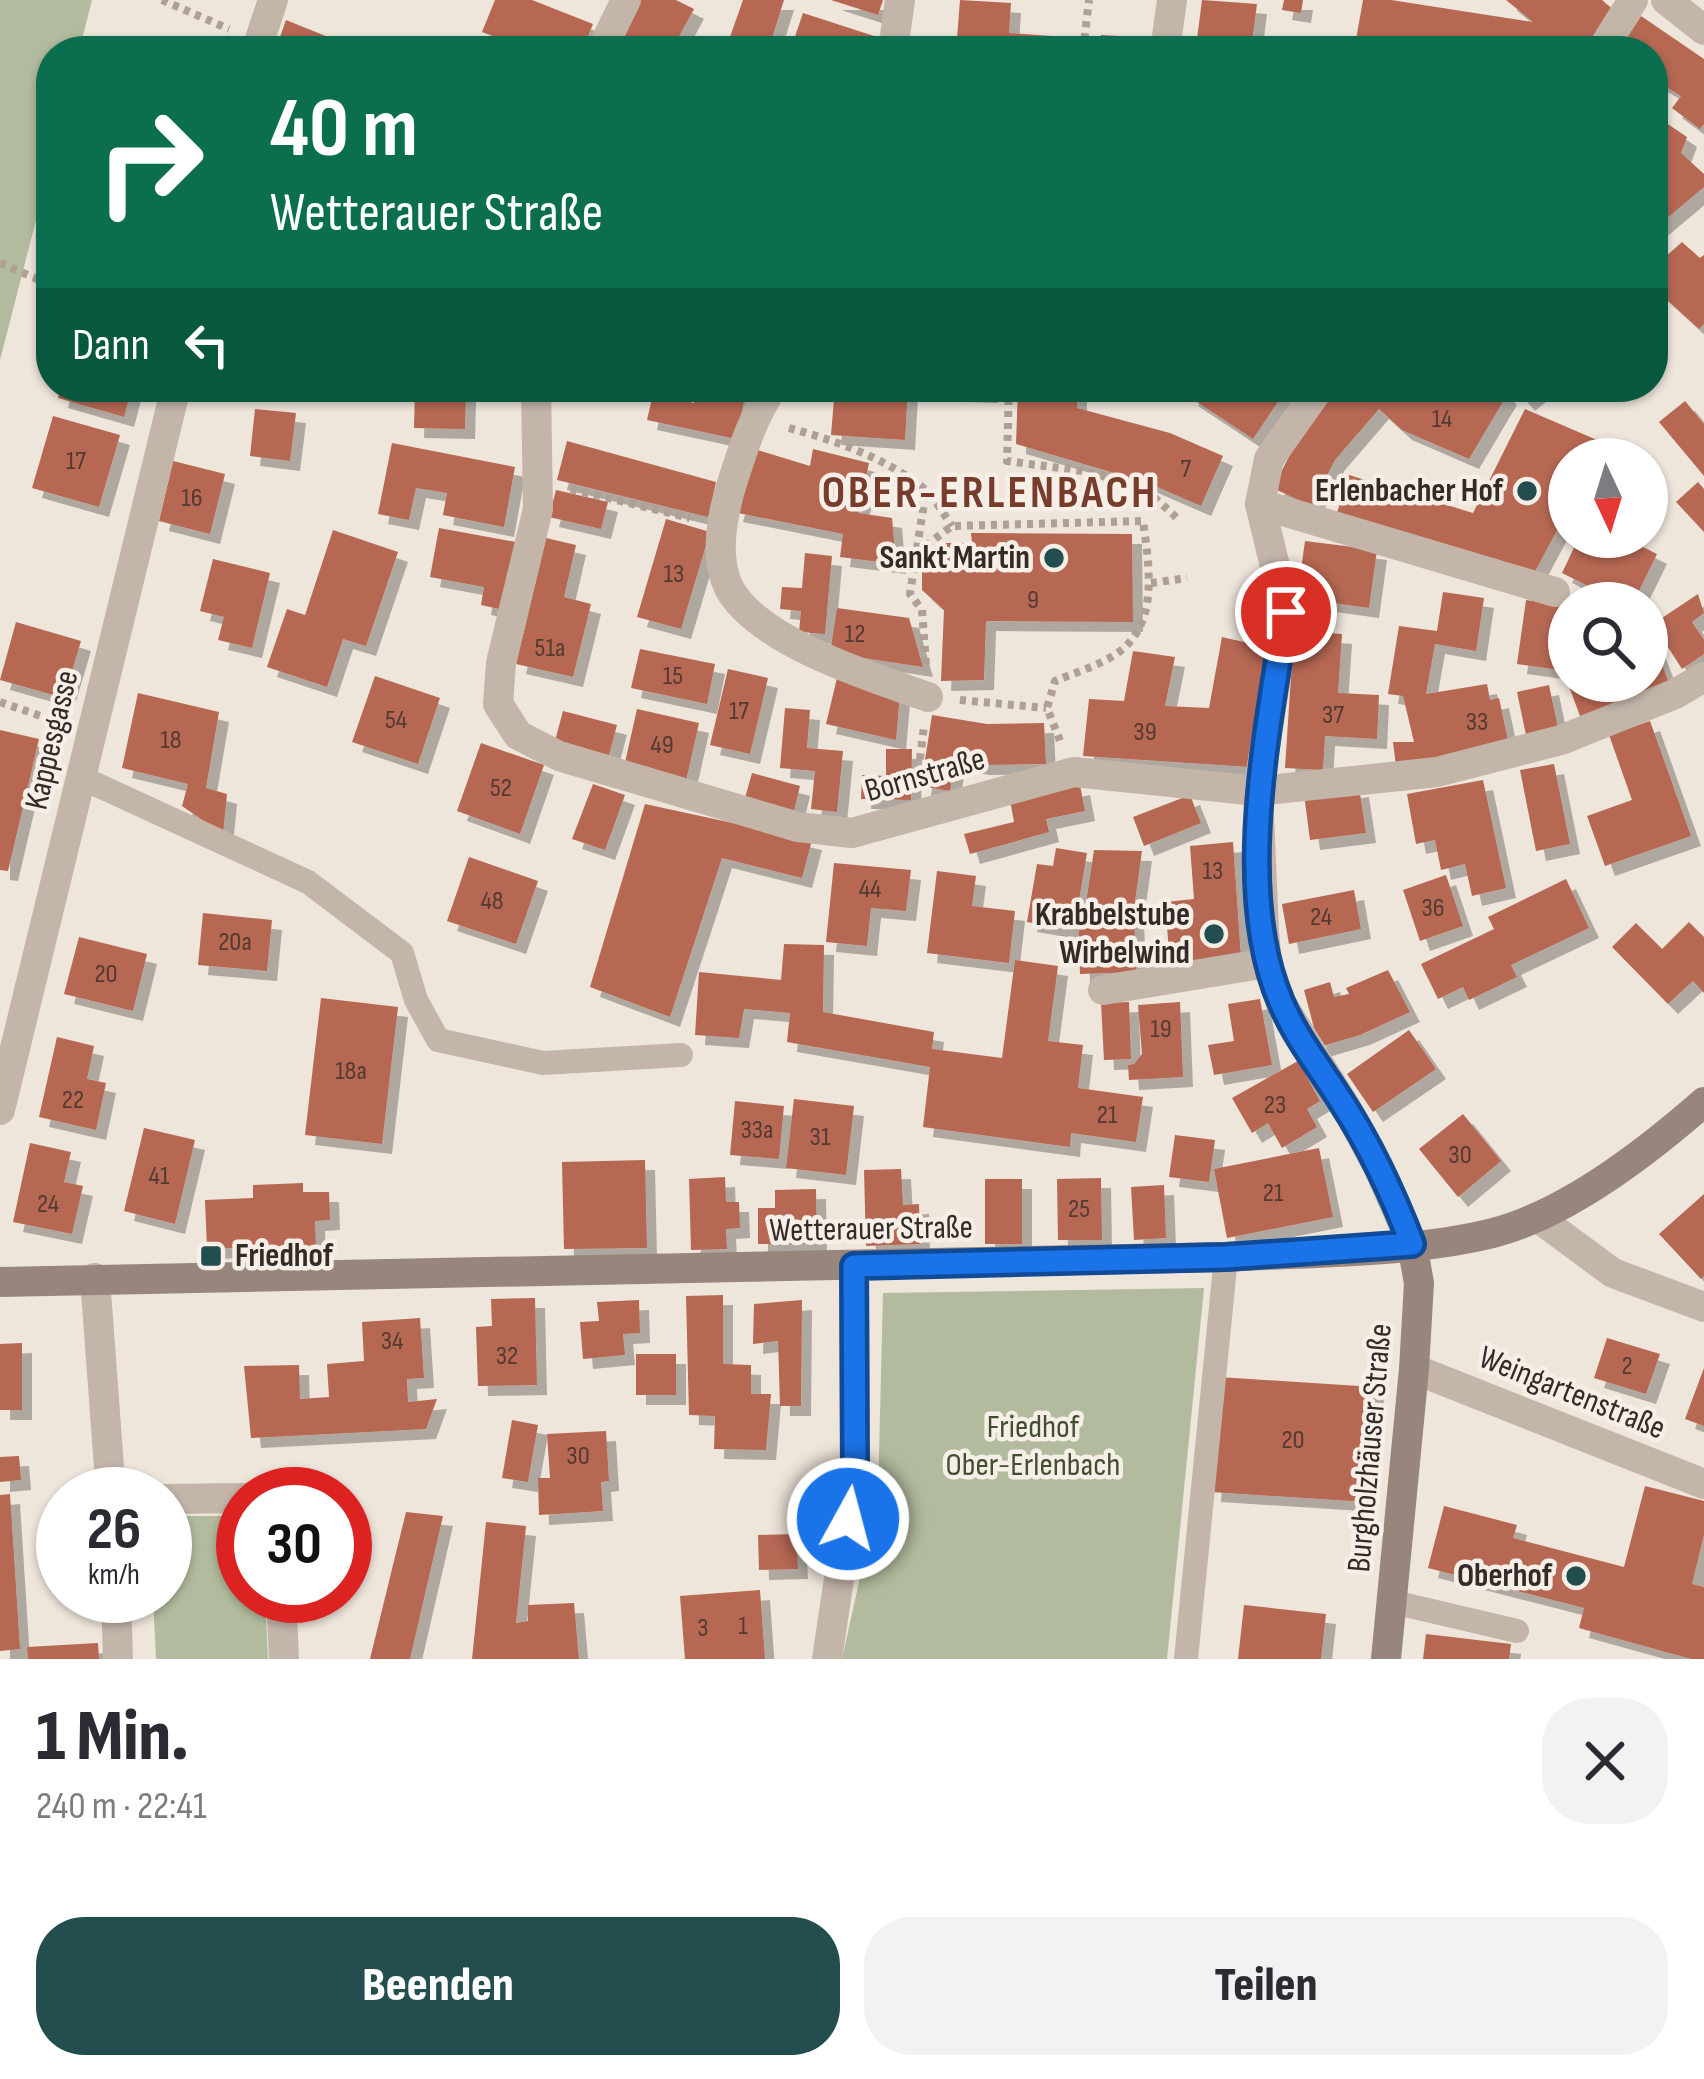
<!DOCTYPE html>
<html lang="de">
<meta charset="utf-8">
<style>
body{margin:0;font-family:"Sofia Sans Condensed",sans-serif;background:#f2f2f3;color:#2b2b33;height:100vh;display:flex;flex-direction:column;font-size:45px;white-space:nowrap}
*{box-sizing:border-box;margin:0}
p{font-size:39px;color:#7c7c81}
.icon{flex:none;width:66px;height:66px;fill:none;stroke:currentColor;stroke-width:2;stroke-linecap:round;stroke-linejoin:round}
.map{position:relative;height:1659px;overflow:hidden}
.details{display:flex;flex-direction:column;background:#fff;flex:1}
.details>*{flex:none}
.top-card{position:absolute;left:36px;top:36px;width:1632px;height:366px;border-radius:48px;box-shadow:0 3px 9px #0004;background:#0b6e4f;color:#fff;overflow:hidden}
.needle{width:78px;rotate:176deg}
.controls{position:absolute;left:1548px;top:438px;display:grid;gap:24px}
.controls a{display:grid;place-items:center;width:120px;height:120px;border-radius:50%;background:#fff;box-shadow:0 3px 9px #0004;font-size:60px}
.speed{position:absolute;left:36px;top:1467px;display:flex;gap:24px;font-size:60px;font-weight:700;text-align:center}
.speed>*{display:grid;place-content:center;width:156px;height:156px;border-radius:50%;background:#fff;box-shadow:0 3px 9px #0004;line-height:1}
.speed small{font-size:30px;font-weight:400}
.speed .limit{border:18px solid #d22;background:#fff;color:#111}
.pin{position:absolute;display:grid;place-items:center;width:102px;height:102px;color:#fff;margin:-51px;border:6px solid #fff;border-radius:50%;box-shadow:0 3px 12px #0007}
.me{position:absolute;width:132px;margin:-66px;rotate:7deg;stroke-linejoin:round;filter:drop-shadow(0 0 9px #0008)}
.turn{display:flex;align-items:center;gap:42px;height:252px;padding:0 36px;font-size:54px}
.turn .icon{width:156px;height:156px;stroke-width:2.5}
.turn b{display:block;font-size:84px;line-height:102px}
.then{display:flex;align-items:center;height:114px;padding:0 36px;background:#0003;gap:24px;font-size:45px}
.round{display:grid;place-items:center;flex:none;width:126px;height:126px;border-radius:48px;background:#f2f2f3}
.overview{display:flex;align-items:center;justify-content:space-between;height:204px;padding:0 36px}
h1{font-size:72px;font-weight:800;line-height:90px}
.action{display:flex;gap:24px;margin-top:auto;padding:24px 36px}
.action a{flex:1;height:138px;border-radius:48px;background:#234d4e;color:#fff;font-size:48px;font-weight:800;line-height:138px;text-align:center}
.action a+a{background:#f2f2f3;color:#2b2b33}
.map>svg:first-child{display:block}
</style>
<div class="map">
<svg width="1704" height="1659" viewBox="0 0 1704 1659">
<defs>
<filter id="shadow"><feDropShadow dx="10" dy="10" stdDeviation="0" flood-color="#0004"/></filter>
</defs>
<rect width="100%" height="100%" fill="#eee5db"/>
<g fill="#b2bb9d">
<polygon points="0,0 92,0 79,51 51,51 51,162 0,360"/>
<polygon points="1204,1288 1167,1659 842,1659 878,1496 883,1293"/>
<polygon points="165,1516 243,1516 243,1596 265,1596 268,1659 156,1659 153,1596 165,1596"/>
</g>
<g fill="#b66852" filter="url(#shadow)">
<polygon points="495,0 532,0 593,24 582,51 531,51 482,32"/>
<polygon points="639,0 676,0 694,9 671,51 613,51"/>
<polygon points="743,0 784,0 768,51 725,51"/>
<polygon points="831,0 883,0 878,15"/>
<polygon points="960,0 1011,3 1009,33 1066,37 1065,51 956,51"/>
<polygon points="1202,0 1257,4 1251,51 1185,51 1186,37 1197,39"/>
<polygon points="1284,0 1303,0 1301,13 1282,10"/>
<polygon points="1363,0 1391,0 1533,22 1506,0 1602,0 1616,12 1583,51 1473,51 1413,43 1411,51 1354,51"/>
<polygon points="803,13 874,36 870,51 790,51"/>
<polygon points="1641,16 1704,59 1704,124 1700,129 1672,108 1681,96 1653,79 1653,51 1618,51"/>
<polygon points="286,20 343,43 339,51 275,51"/>
<polygon points="1101,35 1156,38 1155,51 1100,51"/>
<polygon points="167,38 210,50 210,51 163,51"/>
<polygon points="1653,114 1687,137 1681,153 1704,174 1704,187 1653,230"/>
<polygon points="1682,242 1700,258 1704,255 1704,324 1699,329 1653,287 1653,248 1664,258"/>
<polygon points="61,387 132,387 124,417 58,398"/>
<polygon points="698,387 747,387 736,439 647,420 653,394 694,403"/>
<polygon points="835,387 908,387 905,440 831,435"/>
<polygon points="924,387 989,387 988,393 924,391"/>
<polygon points="1018,387 1077,387 1077,408 1170,433 1223,456 1201,506 1148,483 1016,444"/>
<polygon points="1194,387 1288,387 1253,439 1188,396"/>
<polygon points="1334,387 1411,387 1432,395 1438,387 1499,387 1507,395 1469,459 1402,430 1379,409 1335,460 1311,506 1273,488 1304,427"/>
<polygon points="1513,387 1542,387 1525,401"/>
<polygon points="415,391 466,392 465,429 414,428"/>
<polygon points="1685,401 1704,424 1704,476 1659,422"/>
<polygon points="255,409 296,413 290,461 250,456"/>
<polygon points="1525,409 1604,443 1595,459 1569,459 1569,508 1532,577 1335,519 1349,475 1473,513"/>
<polygon points="53,416 120,435 99,507 32,488"/>
<polygon points="567,441 716,482 708,517 557,480"/>
<polygon points="392,443 515,467 504,527 443,515 447,493 416,488 409,520 378,514"/>
<polygon points="751,448 810,466 813,449 869,463 858,513 892,518 896,564 840,557 843,534 733,512"/>
<polygon points="173,461 225,474 210,534 159,521"/>
<polygon points="1698,482 1704,489 1704,532 1676,502"/>
<polygon points="556,490 608,502 601,529 549,517"/>
<polygon points="666,519 710,532 681,629 637,617"/>
<polygon points="439,528 516,542 504,610 481,605 484,587 430,577"/>
<polygon points="333,530 398,552 366,646 343,639 327,687 267,667 287,609 305,615"/>
<polygon points="971,533 1132,534 1133,622 986,621 984,680 941,681 944,610 922,590 922,560 945,543 972,543"/>
<polygon points="1579,537 1623,537 1657,554 1633,603 1622,603 1562,573"/>
<polygon points="546,538 576,545 564,597 591,604 573,677 516,664"/>
<polygon points="1305,541 1377,550 1369,608 1297,598"/>
<polygon points="805,553 832,556 825,634 799,632 801,611 780,609 782,587 802,588"/>
<polygon points="213,559 270,573 252,648 218,640 224,617 200,611"/>
<polygon points="1443,592 1484,598 1476,651 1435,644 1426,694 1487,684 1490,700 1499,698 1509,745 1396,766 1393,742 1414,742 1403,696 1388,694 1399,626 1437,631"/>
<polygon points="1698,594 1704,613 1692,622 1704,640 1704,654 1682,669 1653,624"/>
<polygon points="1526,600 1569,606 1560,670 1517,664"/>
<polygon points="837,608 909,618 923,667 830,653"/>
<polygon points="16,622 81,641 64,698 0,680"/>
<polygon points="1647,625 1669,683 1580,716 1567,681 1647,681"/>
<polygon points="1294,631 1342,634 1338,693 1379,695 1377,739 1325,736 1323,770 1285,768"/>
<polygon points="1222,637 1270,648 1250,767 1083,756 1089,699 1124,701 1133,651 1175,657 1165,706 1209,708"/>
<polygon points="640,649 715,664 707,704 631,688"/>
<polygon points="728,669 768,678 750,754 710,745"/>
<polygon points="375,676 440,698 418,764 352,742"/>
<polygon points="837,678 900,694 896,740 826,724"/>
<polygon points="1549,685 1558,728 1526,735 1517,692"/>
<polygon points="138,693 219,712 206,788 227,794 223,834 182,806 188,784 122,768"/>
<polygon points="785,708 810,710 807,748 843,751 837,812 811,809 815,771 780,768"/>
<polygon points="637,709 699,723 686,781 624,767"/>
<polygon points="563,711 617,725 609,755 555,741"/>
<polygon points="932,715 987,724 1044,723 1046,764 980,765 955,761 950,791 921,786"/>
<polygon points="1650,721 1691,836 1605,866 1587,816 1632,800 1609,735"/>
<polygon points="0,730 39,739 8,871 0,870"/>
<polygon points="481,743 544,765 520,834 457,811"/>
<polygon points="886,749 912,749 911,800 861,799 862,775 886,776"/>
<polygon points="1554,764 1570,844 1536,851 1520,770"/>
<polygon points="752,773 800,786 794,811 745,798"/>
<polygon points="1483,780 1506,888 1472,896 1465,864 1441,870 1435,840 1416,844 1407,794"/>
<polygon points="593,784 625,795 605,850 572,839"/>
<polygon points="1080,785 1085,811 1046,819 1049,832 970,854 964,834 1014,822 1010,800"/>
<polygon points="1359,787 1366,833 1310,840 1304,794"/>
<polygon points="1190,795 1201,823 1144,846 1133,817"/>
<polygon points="645,804 812,840 802,878 722,858 670,1017 590,987"/>
<polygon points="1233,842 1241,958 1170,964 1165,902 1194,899 1190,846"/>
<polygon points="1056,848 1087,853 1074,930 1027,922 1037,864 1053,866"/>
<polygon points="1094,850 1142,851 1134,909 1136,972 1080,974 1078,910 1085,910"/>
<polygon points="469,857 538,881 516,944 447,921"/>
<polygon points="834,863 911,870 906,911 871,908 867,946 826,942"/>
<polygon points="937,871 976,876 972,906 1015,911 1009,963 927,953"/>
<polygon points="1446,875 1463,926 1420,941 1403,890"/>
<polygon points="1566,879 1589,928 1511,965 1517,977 1469,1000 1463,987 1438,999 1421,964 1494,929 1488,917"/>
<polygon points="1354,890 1361,929 1289,944 1282,904"/>
<polygon points="203,913 272,920 267,971 198,965"/>
<polygon points="1689,922 1704,937 1704,993 1693,981 1668,1004 1612,947 1636,923 1662,949"/>
<polygon points="79,937 147,954 133,1011 64,994"/>
<polygon points="784,944 824,945 823,1012 934,1032 932,1049 1002,1058 1015,960 1058,966 1048,1041 1083,1045 1078,1088 1143,1097 1136,1142 1071,1133 1070,1147 923,1127 930,1067 787,1042 790,1013 744,1009 739,1038 695,1035 699,972 781,980"/>
<polygon points="1388,970 1410,1012 1360,1035 1319,1047 1304,990 1330,982 1334,997 1349,994 1346,988"/>
<polygon points="321,998 398,1007 382,1144 305,1135"/>
<polygon points="1260,999 1272,1065 1214,1075 1208,1045 1234,1041 1228,1004"/>
<polygon points="1129,1002 1131,1059 1104,1060 1101,1003"/>
<polygon points="1180,1002 1183,1077 1129,1080 1128,1065 1134,1064 1142,1054 1138,1005"/>
<polygon points="1409,1030 1436,1069 1373,1112 1347,1074"/>
<polygon points="57,1037 94,1046 87,1079 106,1083 96,1130 39,1117"/>
<polygon points="1298,1061 1320,1101 1307,1109 1317,1127 1282,1148 1268,1123 1252,1133 1232,1098"/>
<polygon points="794,1099 854,1106 846,1175 786,1168"/>
<polygon points="735,1101 784,1106 779,1159 730,1155"/>
<polygon points="1463,1114 1501,1161 1458,1197 1419,1149"/>
<polygon points="144,1128 195,1140 175,1224 124,1211"/>
<polygon points="1175,1135 1215,1140 1209,1182 1169,1177"/>
<polygon points="30,1143 71,1152 64,1182 83,1186 72,1234 13,1222"/>
<polygon points="1319,1148 1333,1217 1227,1238 1214,1169"/>
<polygon points="645,1160 647,1248 564,1249 562,1162"/>
<polygon points="901,1169 903,1205 919,1204 920,1244 866,1246 864,1170"/>
<polygon points="725,1177 726,1202 739,1202 740,1228 726,1229 727,1249 691,1250 689,1179"/>
<polygon points="1101,1178 1102,1240 1058,1240 1057,1179"/>
<rect x="985" y="1179" width="37" height="65"/>
<polygon points="303,1183 303,1192 329,1192 330,1220 315,1221 316,1245 207,1249 205,1200 253,1198 253,1185"/>
<polygon points="1164,1185 1166,1238 1134,1240 1131,1187"/>
<polygon points="816,1189 817,1244 758,1244 758,1208 775,1208 775,1190"/>
<polygon points="1704,1194 1704,1276 1701,1279 1659,1234"/>
<polygon points="723,1295 723,1364 751,1365 751,1394 771,1394 766,1450 714,1449 715,1416 689,1415 686,1296"/>
<polygon points="535,1298 537,1385 478,1386 476,1327 492,1326 491,1299"/>
<polygon points="639,1300 640,1333 623,1334 625,1355 583,1359 580,1322 599,1321 597,1302"/>
<polygon points="802,1300 801,1406 780,1406 778,1341 753,1344 754,1304"/>
<polygon points="420,1318 424,1378 407,1379 408,1402 437,1399 426,1429 251,1438 244,1366 299,1365 300,1399 329,1397 327,1364 364,1361 362,1322"/>
<polygon points="1607,1338 1660,1354 1646,1394 1594,1378"/>
<polygon points="22,1343 22,1410 0,1410 0,1344"/>
<rect x="636" y="1354" width="40" height="41"/>
<polygon points="1704,1368 1704,1426 1685,1419"/>
<polygon points="1219,1377 1374,1387 1367,1502 1211,1492"/>
<polygon points="512,1420 538,1425 528,1482 502,1478"/>
<polygon points="606,1431 609,1481 601,1482 603,1511 539,1515 538,1478 550,1478 547,1434"/>
<polygon points="19,1456 21,1480 0,1482 0,1457"/>
<polygon points="1645,1486 1704,1501 1704,1535 1692,1584 1704,1587 1704,1659 1691,1659 1579,1628 1584,1608 1428,1568 1444,1506 1517,1525 1513,1538 1624,1567"/>
<polygon points="10,1494 20,1649 0,1651 0,1495"/>
<polygon points="406,1512 443,1516 410,1659 370,1659"/>
<polygon points="486,1522 526,1526 516,1623 528,1621 528,1605 574,1603 579,1659 472,1659"/>
<polygon points="796,1534 798,1569 759,1570 758,1535"/>
<polygon points="760,1590 765,1659 685,1659 680,1596"/>
<polygon points="1244,1605 1326,1614 1321,1659 1238,1659"/>
<polygon points="1426,1634 1511,1644 1509,1659 1423,1659"/>
<polygon points="98,1643 99,1659 28,1659 27,1647"/>
</g>
<g fill="none" stroke-linecap="round" stroke-linejoin="round">
<g stroke="#b09f93" stroke-width="8" stroke-dasharray="6 6" stroke-linecap="butt">
<polyline points="162,0 229,29"/>
<polyline points="1083,51 1089,0"/>
<polyline points="0,263 51,285"/>
<polyline points="1009,387 1007,461 1082,471 1142,486 1178,519"/>
<path d="M789,428c45,12 96,30 133,59 12,10 21,26 30,39"/>
<polyline points="571,489 690,518"/>
<path d="M916,553l36,-27 191,-5c6,44 17,104 -27,133 -18,12 -42,19 -61,27l-8,27 14,35"/>
<polyline points="1151,583 1187,578"/>
<polyline points="926,664 922,610 910,594 926,490"/>
<polyline points="960,700 1046,708"/>
<polyline points="0,702 61,723"/>
<polyline points="917,783 924,726"/>
</g>
<g stroke="#c4b5a9" stroke-width="24">
<polyline points="80,777 308,882 402,953 416,1000 438,1040 543,1063 681,1055"/>
<polyline points="1393,1602 1517,1631"/>
<polyline points="1186,1659 1226,1257"/>
</g>
<g stroke="#c4b5a9" stroke-width="30">
<polyline points="1666,0 1704,30"/>
<polyline points="256,51 273,0"/>
<polyline points="601,51 626,0"/>
<polyline points="893,51 900,0"/>
<polyline points="1165,51 1172,0"/>
<polyline points="1601,51 1633,0"/>
<polyline points="536,387 538,509 501,663 498,704 518,735 559,756 798,827 852,833 1074,772 1258,791 1437,772 1561,740 1675,694 1704,677"/>
<path d="M773,387c-20,30 -29,59 -40,93 -10,32 -20,75 -4,108 29,54 144,90 199,109"/>
<polyline points="1320,387 1269,459 1260,504 1286,612 1258,791 1264,932 1267,963 1281,1003 1347,1109 1378,1167 1412,1244"/>
<polyline points="1260,504 1555,592"/>
<polyline points="1103,990 1267,963"/>
<polyline points="0,1110 176,387"/>
<polyline points="1537,1217 1613,1273 1704,1307"/>
<polyline points="95,1278 111,1494"/>
<polyline points="1414,1369 1704,1484"/>
<polyline points="165,1499 243,1498"/>
<polyline points="116,1596 118,1659"/>
<polyline points="281,1596 284,1659"/>
<polyline points="827,1659 855,1472 854,1266"/>
</g>
<g stroke="#98857b" stroke-width="30">
<path d="M0,1282l1226,-25c84,-5 187,-4 267,-24 74,-19 154,-81 211,-131"/>
<polyline points="1386,1659 1414,1369 1419,1283 1412,1244"/>
</g>
</g>
<g fill="none" stroke-linecap="round" stroke-linejoin="round">
<defs>
<path id="route" d="M848,1519l7,-47 -1,-206 372,-9 186,-13c-19,-49 -41,-97 -69,-140 -21,-34 -47,-66 -62,-102 -48,-111 -13,-274 5,-390"/>
</defs>
<use href="#route" stroke="#114b97" stroke-width="30"/>
<use href="#route" stroke="#1a73e8" stroke-width="21"/>
</g>
<g fill="#234d4e" stroke="#f6efe7" stroke-width="4.5">
<circle cx="1527" cy="491" r="12"/>
<circle cx="1054" cy="558" r="12"/>
<circle cx="1214" cy="934" r="12"/>
<rect x="199" y="1244" width="24" height="24" rx="6"/>
<circle cx="1576" cy="1576" r="12"/>
</g>
<g text-anchor="middle" dominant-baseline="central" stroke-width="9" stroke-linejoin="round" paint-order="stroke">
<g font-size="27" fill="#543a32">
<text x="1442" y="419">14</text>
<text x="76" y="461">17</text>
<text x="1186" y="469">7</text>
<text x="192" y="498">16</text>
<text x="674" y="574">13</text>
<text x="1033" y="600">9</text>
<text x="855" y="634">12</text>
<text x="550" y="648">51a</text>
<text x="673" y="676">15</text>
<text x="739" y="711">17</text>
<text x="1333" y="715">37</text>
<text x="396" y="720">54</text>
<text x="1477" y="722">33</text>
<text x="1145" y="732">39</text>
<text x="171" y="740">18</text>
<text x="662" y="745">49</text>
<text x="501" y="788">52</text>
<text x="1213" y="871">13</text>
<text x="870" y="889">44</text>
<text x="492" y="901">48</text>
<text x="1433" y="908">36</text>
<text x="1321" y="917">24</text>
<text x="235" y="942">20a</text>
<text x="106" y="974">20</text>
<text x="1161" y="1029">19</text>
<text x="351" y="1071">18a</text>
<text x="73" y="1100">22</text>
<text x="1275" y="1105">23</text>
<text x="1107" y="1115">21</text>
<text x="757" y="1130">33a</text>
<text x="820" y="1137">31</text>
<text x="1460" y="1155">30</text>
<text x="159" y="1176">41</text>
<text x="1273" y="1193">21</text>
<text x="48" y="1204">24</text>
<text x="1079" y="1209">25</text>
<text x="392" y="1341">34</text>
<text x="507" y="1356">32</text>
<text x="1627" y="1366">2</text>
<text x="1293" y="1440">20</text>
<text x="578" y="1456">30</text>
<text x="743" y="1626">1</text>
<text x="703" y="1628">3</text>
</g>
<g font-size="33" font-weight="bold" fill="#332b28" stroke="#f6efe7" text-anchor="end">
<text x="1503" y="491">Erlenbacher Hof</text>
<text x="1030" y="558">Sankt Martin</text>
<text x="1190" y="915">Krabbelstube<tspan x="1190" dy="38">Wirbelwind</tspan></text>
<text x="235" y="1256" text-anchor="start">Friedhof</text>
<text x="1552" y="1576">Oberhof</text>
</g>
<g font-size="33" fill="#332b28" stroke="#f6efe7">
<text transform="translate(52 740) rotate(-77)">Kappesgasse</text>
<text transform="translate(925 775) rotate(-16)">Bornstraße</text>
<text transform="translate(871 1229) rotate(-1)">Wetterauer Straße</text>
<text transform="translate(1572 1393) rotate(22)">Weingartenstraße</text>
<text transform="translate(1370 1448) rotate(-85)">Burgholzhäuser Straße</text>
</g>
<g font-size="33" fill="#434d2f" stroke="#f6efe7">
<text x="1033" y="1427">Friedhof<tspan x="1033" dy="38">Ober-Erlenbach</tspan></text>
</g>
<g font-size="45" font-weight="bold" letter-spacing="3" fill="#773c2b" stroke="#f6efe7">
<text x="990" y="493">OBER-ERLENBACH</text>
</g>
</g>
</svg>
<div class="controls">
<a><svg class="needle" viewBox="-14 -14 28 28"><path d="M0-13l5 13h-10z" fill="#e53935"/><path d="M0 13l5-13h-10z" fill="#7c7c81"/></svg></a>
<a><svg class="icon" aria-label="search" viewBox="0 0 24 24"><circle cx="10" cy="10" r="6"/><path d="M15 15l6 6"/></svg></a>
</div>
<div class="speed"><div>26<small>km/h</small></div><div class="limit">30</div></div>
<div class="pin" style="left:1286px;top:612px;background:#d93025"><svg class="icon" aria-label="arrive" viewBox="0 0 24 24"><path d="M6 21V4h12l-3 4 3 4H6"/></svg></div>
<svg class="me" style="left:848px;top:1519px" viewBox="-20 -20 40 40"><circle r="17" fill="#1a73e8" stroke="#fff" stroke-width="3"/><path d="M0-11L8 9 0 5-8 9z" fill="#fff"/></svg>
<div class="top-card">
<div class="turn"><svg class="icon" aria-label="right" viewBox="0 0 24 24"><path d="M7 20v-9h11M14 6l5 5-5 5"/></svg><div><b>40 m</b>Wetterauer Straße</div></div>
<div class="then">Dann<svg class="icon" aria-label="left" viewBox="0 0 24 24"><path d="M17 20v-9H6M10 6l-5 5 5 5"/></svg></div>
</div>
</div>
<section class="details">
<div class="overview"><div><h1>1 Min.</h1><p>240 m · 22:41</p></div><a class="round"><svg class="icon" aria-label="close" viewBox="0 0 24 24"><path d="M6 6l12 12M18 6L6 18"/></svg></a></div>
<div class="action"><a>Beenden</a><a>Teilen</a></div>
</section>
